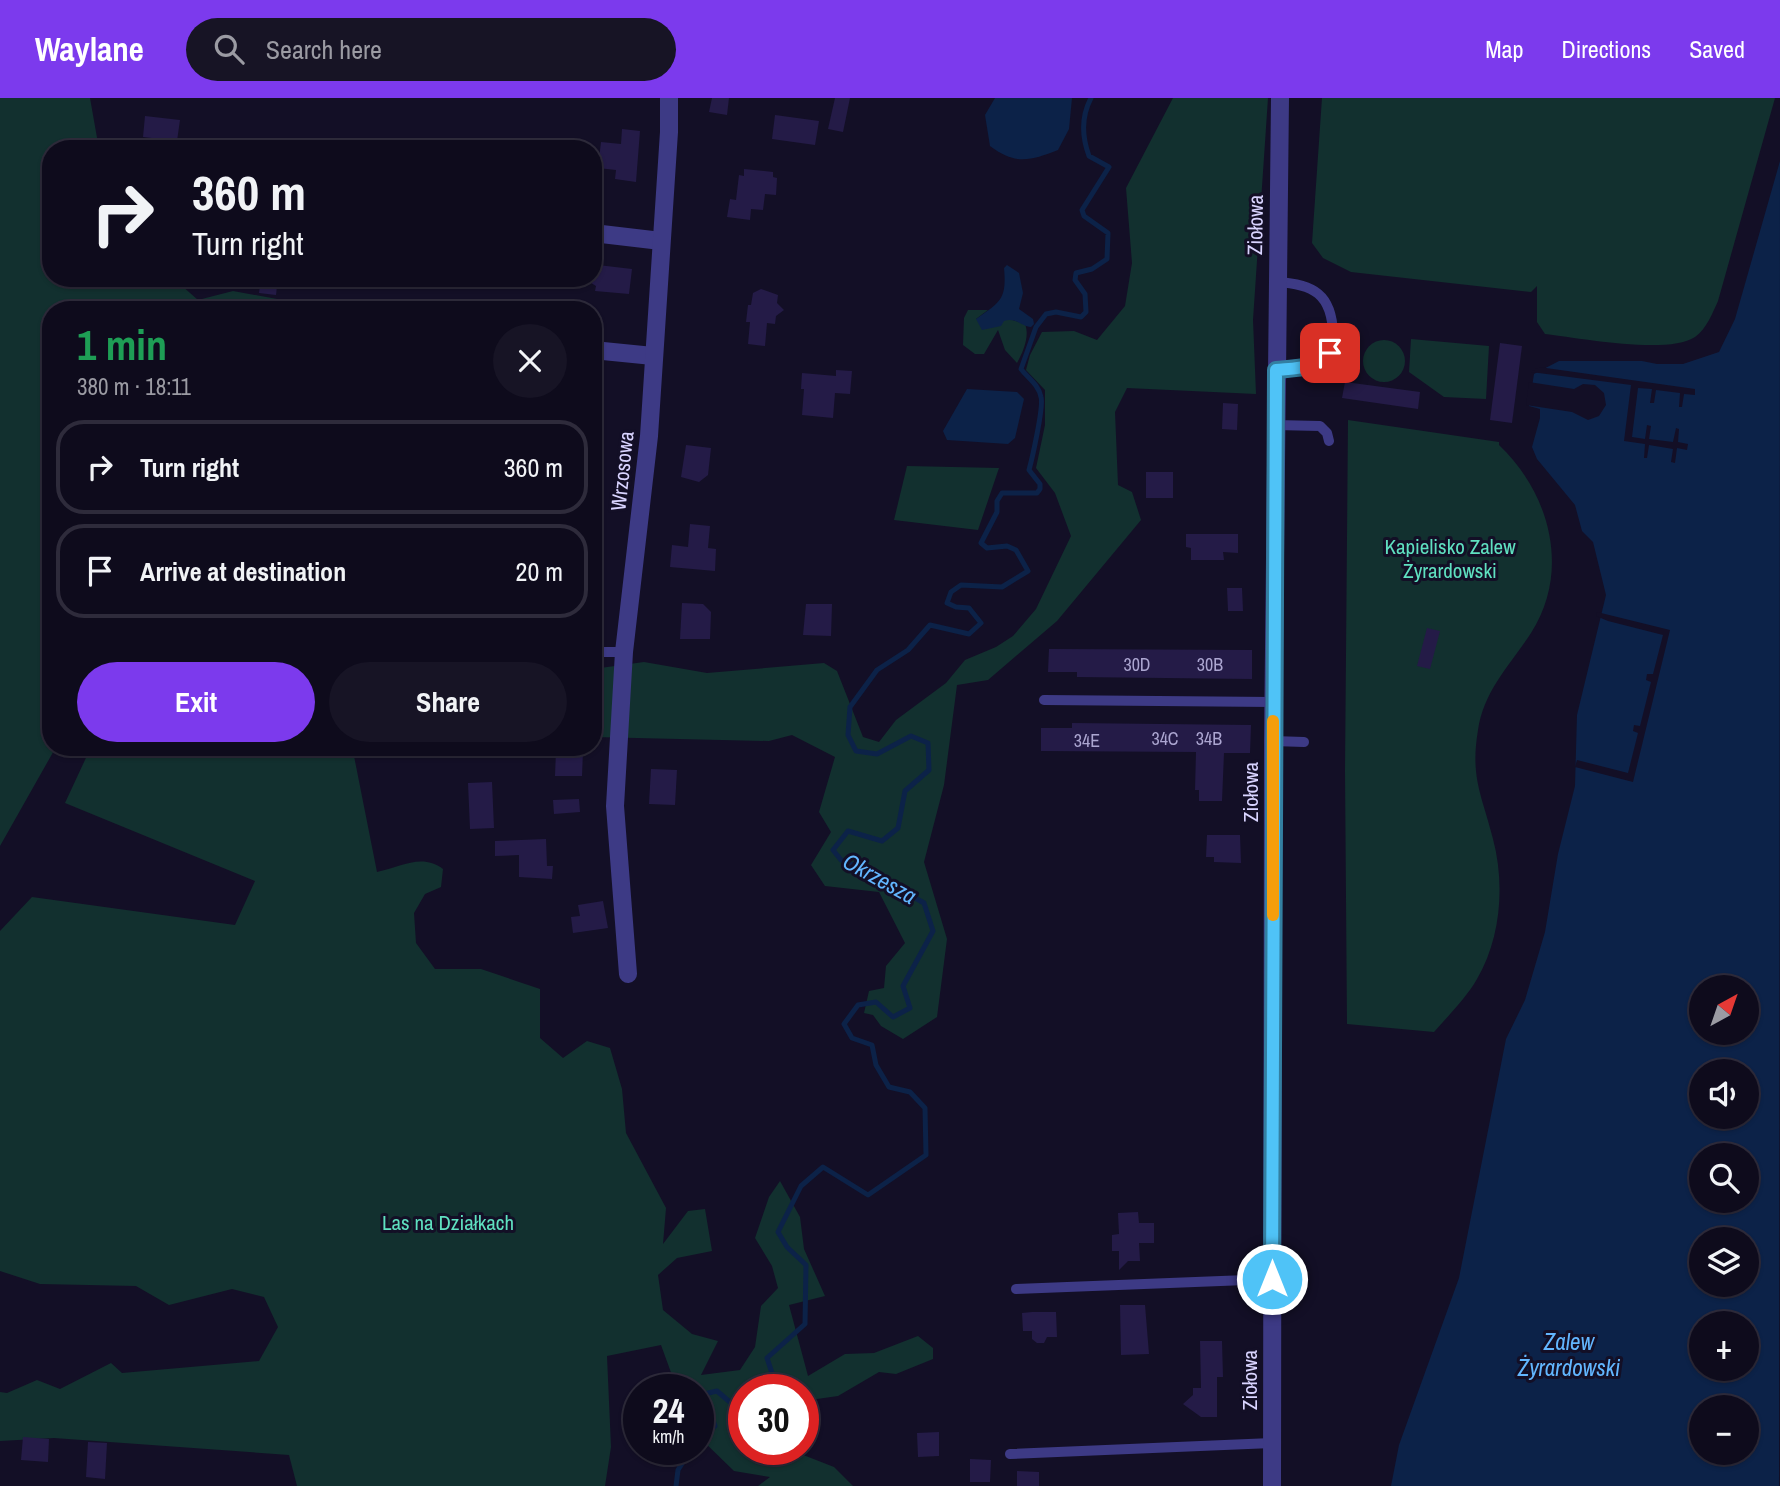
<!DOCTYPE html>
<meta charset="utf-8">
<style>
body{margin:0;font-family:"Archivo Narrow",sans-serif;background:#171425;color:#f1f3f6;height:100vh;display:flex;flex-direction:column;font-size:26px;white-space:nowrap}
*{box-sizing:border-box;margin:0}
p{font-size:23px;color:#9b9ba3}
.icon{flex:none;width:38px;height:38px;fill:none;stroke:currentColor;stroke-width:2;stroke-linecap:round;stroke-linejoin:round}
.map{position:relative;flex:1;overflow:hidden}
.drawer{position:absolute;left:42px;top:203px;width:560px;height:455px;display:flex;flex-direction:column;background:#0e0b1c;border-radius:28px;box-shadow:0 2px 5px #0004,0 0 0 2px #2e2b3b}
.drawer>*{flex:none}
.hud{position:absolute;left:42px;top:42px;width:560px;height:147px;border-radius:28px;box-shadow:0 2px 5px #0004,0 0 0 2px #2e2b3b;background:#0e0b1c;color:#f1f3f6;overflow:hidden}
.needle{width:46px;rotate:40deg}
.fabs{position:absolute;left:1689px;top:877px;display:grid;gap:14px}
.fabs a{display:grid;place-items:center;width:70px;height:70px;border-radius:50%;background:#0e0b1c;box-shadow:0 2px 5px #0004,0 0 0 2px #2e2b3b;font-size:35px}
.speed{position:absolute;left:623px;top:1276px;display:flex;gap:14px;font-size:35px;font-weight:700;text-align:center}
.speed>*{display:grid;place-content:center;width:91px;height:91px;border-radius:50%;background:#0e0b1c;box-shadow:0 2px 5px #0004,0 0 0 2px #2e2b3b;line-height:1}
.speed small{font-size:18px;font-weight:400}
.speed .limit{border:10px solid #d22;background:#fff;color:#111}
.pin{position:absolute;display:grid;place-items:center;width:60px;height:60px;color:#fff;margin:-30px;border-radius:14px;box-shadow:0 4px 10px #0006}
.me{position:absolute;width:77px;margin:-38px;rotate:0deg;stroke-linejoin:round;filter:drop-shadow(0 0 5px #0008)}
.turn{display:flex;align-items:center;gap:24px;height:147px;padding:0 35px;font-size:32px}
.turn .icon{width:91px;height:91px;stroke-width:2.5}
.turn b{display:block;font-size:49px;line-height:60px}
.round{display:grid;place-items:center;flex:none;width:74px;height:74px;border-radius:37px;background:#171425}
.headline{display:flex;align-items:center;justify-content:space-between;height:119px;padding:0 35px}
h1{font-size:42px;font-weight:800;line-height:52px;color:#1e9e55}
.cta{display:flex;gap:14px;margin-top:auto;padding:14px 35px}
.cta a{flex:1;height:80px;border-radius:42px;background:#7c3aed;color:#fff;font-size:28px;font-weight:800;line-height:80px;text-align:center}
.cta a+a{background:#171425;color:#f1f3f6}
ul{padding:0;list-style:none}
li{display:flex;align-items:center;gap:21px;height:94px;margin:0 14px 10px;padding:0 21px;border:4px solid #2e2b3b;border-radius:28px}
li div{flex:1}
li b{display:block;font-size:26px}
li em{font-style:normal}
header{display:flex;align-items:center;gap:42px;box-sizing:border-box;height:98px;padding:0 35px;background:#7c3aed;color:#fff}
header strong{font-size:33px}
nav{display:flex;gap:38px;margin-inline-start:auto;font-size:24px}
.search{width:490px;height:63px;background:#171425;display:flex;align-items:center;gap:18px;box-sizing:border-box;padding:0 24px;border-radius:38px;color:#9b9ba3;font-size:26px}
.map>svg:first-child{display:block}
</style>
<header>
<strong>Waylane</strong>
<div class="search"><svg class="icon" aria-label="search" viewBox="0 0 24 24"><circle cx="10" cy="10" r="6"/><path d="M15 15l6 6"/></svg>Search here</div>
<nav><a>Map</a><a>Directions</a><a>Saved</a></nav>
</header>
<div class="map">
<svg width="1780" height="1388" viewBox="0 0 1780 1388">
<rect width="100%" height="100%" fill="#130f26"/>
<g fill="#12302f">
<polygon points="0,0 90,0 99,51 51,51 51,180 173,180 198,202 233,193 288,203 285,212 51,212 51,649 56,649 0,748"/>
<polygon points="1173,0 1268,0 1253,222 1256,296 1127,290 1115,314 1118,387 1132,394 1141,422 1057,523 988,582 957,587 944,687 924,764 947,841 937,919 903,941 881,928 873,917 864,915 869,893 884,890 886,868 905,845 879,794 825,788 811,767 831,734 819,714 835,659 792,637 769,643 594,639 593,571 644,564 707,575 824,565 837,573 863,639 879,644 896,622 946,585 965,562 996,549 1013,538 1036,511 1071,438 1055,395 1036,370 1045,327 1045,292 1026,272 1030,257 1042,234 1074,233 1097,242 1125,208 1132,165 1126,90"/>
<path d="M1322,0h453l-57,203c-6,13 -11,27 -23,36 -27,18 -116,1 -150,-3l-8,-12v-36l-6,6 -180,-20 -28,-14 -11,-15z"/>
<path d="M968,212h20l-12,9h33l16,5c5,12 -2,28 -8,39l-12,-13 -7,-20 -14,24h-9l-12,-9 1,-27z"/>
<polygon points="1411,241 1489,248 1486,301 1444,299 1409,274"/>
<circle cx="1384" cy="263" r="21"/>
<path d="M1348,322l151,22v3c51,48 72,126 32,188 -21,32 -47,57 -53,97 -8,48 4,65 15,109 12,45 8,99 -16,140 -11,19 -28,36 -43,53l-87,-8 -2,-253z"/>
<polygon points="907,368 999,370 978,432 894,422"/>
<path d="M91,649h343l-81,4 24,121c24,-5 45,-19 66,-3l-2,18 -16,7 -11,19 2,30 19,26h46l59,20v49l23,20 24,-17 23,7 12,41 4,44 40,75 -3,36 25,-33 17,-2 7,42 -35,7 -19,17 5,35 29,24 26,7 -17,34 39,-5 15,-23 6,-41 17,-18 -6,-22 -17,-28 14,-41 11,-16 20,36 4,32 21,47 -36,9 19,71 37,-22 29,-1 44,-17 15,12v11l-37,15 -17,-2 -41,24 -35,5v-11h-59v59h44l46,18 19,19h-95l12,-9 -36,-6 -36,-35v-46l-21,-1 -16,-44 -54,11 4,91 -6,39h-308l-8,-31 -235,-17 -54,3v-49l7,1 30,-13 23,9 51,-26 11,10 137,-12 19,-34 -14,-30 -32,-8 -63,16 -33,-19 -96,-2 -40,-13v-340l32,-34 203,28 20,-44 -190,-78z"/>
</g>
<g fill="#0c2248" fill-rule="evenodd">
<path d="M995,0h77l-3,31 -11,21c-28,11 -43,15 -68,-4l-5,-31z"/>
<path d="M1780,63l-1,1325h-388l8,-41 60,-167 47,-239 19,-39 20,-68 13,-78 17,-68 2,-71 29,-120 -13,-53 -11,-11 -7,-26 -38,-46 -5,-12 8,-29v-9l-11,-3 5,-32 25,-13h83l15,3h26l36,-12 16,-33zM1701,889h45v45h-45zM1701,973h45v45h-45zM1701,1057h45v45h-45zM1701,1141h45v45h-45zM1701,1225h45v45h-45zM1701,1309h45v45h-45z"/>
<path d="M1007,167l12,8 4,20 -4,16 14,10 1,5 -3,3c-9,0 -15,-10 -27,-6l-3,5 -19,4 -6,-11c24,-17 31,-19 28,-51z"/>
<polygon points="967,291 1017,294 1024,301 1015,340 1008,346 947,342 943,333"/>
</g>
<g fill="#130f26">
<polygon points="1539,269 1695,291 1695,297 1684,296 1682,309 1679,309 1680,295 1656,292 1654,305 1650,305 1652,291 1638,290 1632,339 1645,341 1647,327 1651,328 1649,341 1673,344 1676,330 1679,331 1678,344 1688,346 1687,352 1677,350 1675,365 1671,364 1673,351 1649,347 1647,360 1644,360 1645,346 1624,343 1631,287 1531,274"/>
<polygon points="1529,284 1574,291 1583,286 1595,287 1604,295 1606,307 1599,318 1588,322 1572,314 1526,307"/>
<polygon points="1597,514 1670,532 1633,684 1575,669 1577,662 1628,675 1638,635 1633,633 1634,627 1640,628 1651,584 1646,582 1647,576 1653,576 1663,537 1608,523 1596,518"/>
</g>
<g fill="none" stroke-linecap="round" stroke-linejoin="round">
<g stroke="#0c2248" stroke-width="5">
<path d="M764,1292l10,-11 -7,-21 38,-34 1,-59 -19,-18 -9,-15 23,-46 22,-19 45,28 58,-40 -1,-47 -15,-16 -21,-5 -13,-22 -4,-20 -20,-7 -8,-14 14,-19 18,-3 17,15 17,-9 -7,-22 30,-55 -9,-28 -58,-33 -25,-10 -8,-10 15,-19 34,10 16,-13 7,-37 24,-21 -1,-27 -17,-7 -34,18 -21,-3 -8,-16 2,-28 27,-37 31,-20 22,-25 39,9 12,-11 -12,-15 -13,-1 -9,-4 4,-11 10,-7 41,2 26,-16 -12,-21 -9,-4 -20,2 -6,-5 16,-31v-11l5,-8h35l3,-4v-5l-11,-14c3,-11 15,-64 12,-73 -2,-12 -13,-19 -20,-28l15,-42 10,-13 10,-2 25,5 5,-5 -1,-18 -10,-14 1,-7 16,-4 15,-10 1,-26 -24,-17 -2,-6 27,-43 -20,-11c-7,-19 -8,-39 2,-58"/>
<polyline points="698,1344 715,1328 704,1296 717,1293 738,1311 744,1308"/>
<polyline points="676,1388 678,1372 691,1351"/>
</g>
</g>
<g fill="#241b47">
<polygon points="712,0 729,0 727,17 709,14"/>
<polygon points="835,0 850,0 843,34 828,31"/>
<polygon points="775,17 819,23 815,47 772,41"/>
<polygon points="145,18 180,22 177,43 143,39"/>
<polygon points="622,31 640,33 636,84 615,81 616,72 598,70 601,44 621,46"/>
<polygon points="744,71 773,74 773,79 777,80 776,97 765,96 763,112 751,111 750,122 727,119 730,101 736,102 739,77 744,78"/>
<polygon points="598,167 632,171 629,196 595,193 596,188 588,183 596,179"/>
<polygon points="261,180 278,180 276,197 259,195"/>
<polygon points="761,191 778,197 777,205 784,212 776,218 775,226 767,225 765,248 748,246 750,224 746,224 748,207 751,207 753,195"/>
<polygon points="1500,245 1522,248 1512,325 1490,322"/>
<polygon points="836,272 852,273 850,296 835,295 833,320 802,317 804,291 801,291 802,275 836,278"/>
<polygon points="1345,284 1420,294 1418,311 1342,300"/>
<polygon points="1223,305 1238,306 1237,332 1222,331"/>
<polygon points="686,347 711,350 708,377 699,384 681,379"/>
<rect x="1146" y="374" width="27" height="26"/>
<polygon points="690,426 710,428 708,450 716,451 715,473 670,469 672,447 688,449"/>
<polygon points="1186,436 1238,436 1238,455 1223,454 1224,462 1191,462 1191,450 1186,449"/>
<polygon points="1227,490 1242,490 1243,513 1228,513"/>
<polygon points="682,505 703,506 711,514 710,541 680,541"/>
<polygon points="806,506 832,506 831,538 803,537"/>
<polygon points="1427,530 1440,533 1430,571 1417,568"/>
<polygon points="1049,551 1252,552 1252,581 1077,579 1077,574 1048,574"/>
<polygon points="1072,625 1251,627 1250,655 1224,655 1222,703 1199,703 1199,692 1195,692 1196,654 1041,653 1041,630 1072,630"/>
<polygon points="556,652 583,653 582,678 555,678"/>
<polygon points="651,671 677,672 675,707 649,706"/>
<polygon points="492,684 494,730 470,731 468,685"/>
<polygon points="579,701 580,714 554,716 553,702"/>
<polygon points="1207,737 1240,737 1241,765 1214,764 1214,759 1206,759"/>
<polygon points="546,741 547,768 553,768 552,781 519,779 519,757 495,758 495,743"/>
<polygon points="603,803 608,830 573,835 571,819 580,818 578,807"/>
<polygon points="1138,1114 1139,1125 1154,1125 1154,1145 1139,1145 1140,1163 1128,1163 1119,1172 1119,1153 1112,1153 1112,1137 1119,1136 1118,1115"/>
<polygon points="1120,1207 1145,1207 1149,1256 1121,1257"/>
<polygon points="1032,1214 1056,1214 1057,1239 1047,1239 1044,1245 1037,1245 1032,1241 1032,1233 1023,1233 1022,1215"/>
<polygon points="1200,1243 1222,1243 1223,1279 1217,1279 1217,1319 1201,1319 1183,1306 1193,1297 1193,1290 1201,1290"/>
<polygon points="939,1334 939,1358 918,1359 917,1335"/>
<polygon points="23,1339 49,1341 48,1364 21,1362"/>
<polygon points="88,1344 107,1345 105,1381 86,1379"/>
<polygon points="970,1361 991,1362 990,1384 970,1384"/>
<polygon points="1017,1373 1039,1374 1039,1388 1017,1388"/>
</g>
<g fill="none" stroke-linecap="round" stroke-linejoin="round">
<g stroke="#3d3a85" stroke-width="10">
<path d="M1277,272c14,-2 36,-1 48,-11 7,-6 8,-16 8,-25 -1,-40 -20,-50 -56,-52"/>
<polyline points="1275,327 1320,328 1327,335 1329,343"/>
<polyline points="593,554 624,554"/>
<polyline points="1044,602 1274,604"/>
<polyline points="1273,643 1304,644"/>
<polyline points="1016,1191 1272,1181"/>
<polyline points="1010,1356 1272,1345"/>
</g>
<g stroke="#3d3a85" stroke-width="18">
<polyline points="593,135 661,143"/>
<polyline points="593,252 653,258"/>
<polyline points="628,876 615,708 624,554 649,338 669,34 669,0"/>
<polyline points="1272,1388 1273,643 1280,0"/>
</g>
</g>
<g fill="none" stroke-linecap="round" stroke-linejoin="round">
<defs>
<path id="route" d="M1272,1181l4,-909c19,-2 41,-1 54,-17"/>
</defs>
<use href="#route" stroke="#337fa1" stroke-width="18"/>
<use href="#route" stroke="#4fc3f7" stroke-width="12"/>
<polyline stroke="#f59e0b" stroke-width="12" points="1273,817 1273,623"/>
</g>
<g text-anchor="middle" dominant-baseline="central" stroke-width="6" stroke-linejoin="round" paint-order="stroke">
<g font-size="18" fill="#aca6d1">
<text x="1137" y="566">30D</text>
<text x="1210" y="566">30B</text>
<text x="1165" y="640">34C</text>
<text x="1209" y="640">34B</text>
<text x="1087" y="642">34E</text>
</g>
<g font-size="21" fill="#d9d4ff" stroke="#130f26">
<text transform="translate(1255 127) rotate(-89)">Ziołowa</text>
<text transform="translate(622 373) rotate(-84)">Wrzosowa</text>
<text transform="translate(1250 694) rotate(-90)">Ziołowa</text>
<text transform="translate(1249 1282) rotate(-90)">Ziołowa</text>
</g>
<g font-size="21" fill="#5fe0c0" stroke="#130f26">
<text x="1450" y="448">Kapielisko Zalew<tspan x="1450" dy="24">Żyrardowski</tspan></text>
<text x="448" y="1124">Las na Działkach</text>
</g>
<g font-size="23" font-style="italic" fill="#62b6ff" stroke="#130f26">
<text transform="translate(880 780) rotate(29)">Okrzesza</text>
<text x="1569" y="1243">Zalew<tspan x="1569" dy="26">Żyrardowski</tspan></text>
</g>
</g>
</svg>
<div class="fabs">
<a><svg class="needle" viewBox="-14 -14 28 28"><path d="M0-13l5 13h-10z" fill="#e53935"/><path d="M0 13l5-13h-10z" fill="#9b9ba3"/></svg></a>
<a><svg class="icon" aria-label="sound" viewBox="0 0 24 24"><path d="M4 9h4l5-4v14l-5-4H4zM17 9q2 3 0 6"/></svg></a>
<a><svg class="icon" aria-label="search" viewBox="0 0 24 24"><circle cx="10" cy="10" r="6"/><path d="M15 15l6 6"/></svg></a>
<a><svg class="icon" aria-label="layers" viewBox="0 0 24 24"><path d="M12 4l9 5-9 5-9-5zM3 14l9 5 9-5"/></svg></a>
<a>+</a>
<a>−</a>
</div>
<div class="speed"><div>24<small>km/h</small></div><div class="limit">30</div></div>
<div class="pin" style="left:1330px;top:255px;background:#d93025"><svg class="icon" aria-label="arrive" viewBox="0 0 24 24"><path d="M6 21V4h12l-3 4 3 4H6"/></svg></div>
<svg class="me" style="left:1272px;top:1181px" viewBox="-20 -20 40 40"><circle r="17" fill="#4fc3f7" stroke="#fff" stroke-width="3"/><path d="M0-11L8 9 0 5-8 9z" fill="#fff"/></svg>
<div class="hud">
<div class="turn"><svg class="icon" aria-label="right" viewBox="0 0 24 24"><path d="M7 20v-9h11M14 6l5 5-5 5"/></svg><div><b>360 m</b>Turn right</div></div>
</div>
<section class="drawer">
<div class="headline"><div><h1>1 min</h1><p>380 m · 18:11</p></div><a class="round"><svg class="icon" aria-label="close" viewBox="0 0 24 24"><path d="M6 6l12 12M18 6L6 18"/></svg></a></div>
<ul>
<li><svg class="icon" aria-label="right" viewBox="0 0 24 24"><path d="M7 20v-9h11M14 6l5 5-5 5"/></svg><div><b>Turn right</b></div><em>360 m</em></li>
<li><svg class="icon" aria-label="arrive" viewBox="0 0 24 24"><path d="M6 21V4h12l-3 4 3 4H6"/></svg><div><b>Arrive at destination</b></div><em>20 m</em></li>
</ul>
<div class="cta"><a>Exit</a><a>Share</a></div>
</section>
</div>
